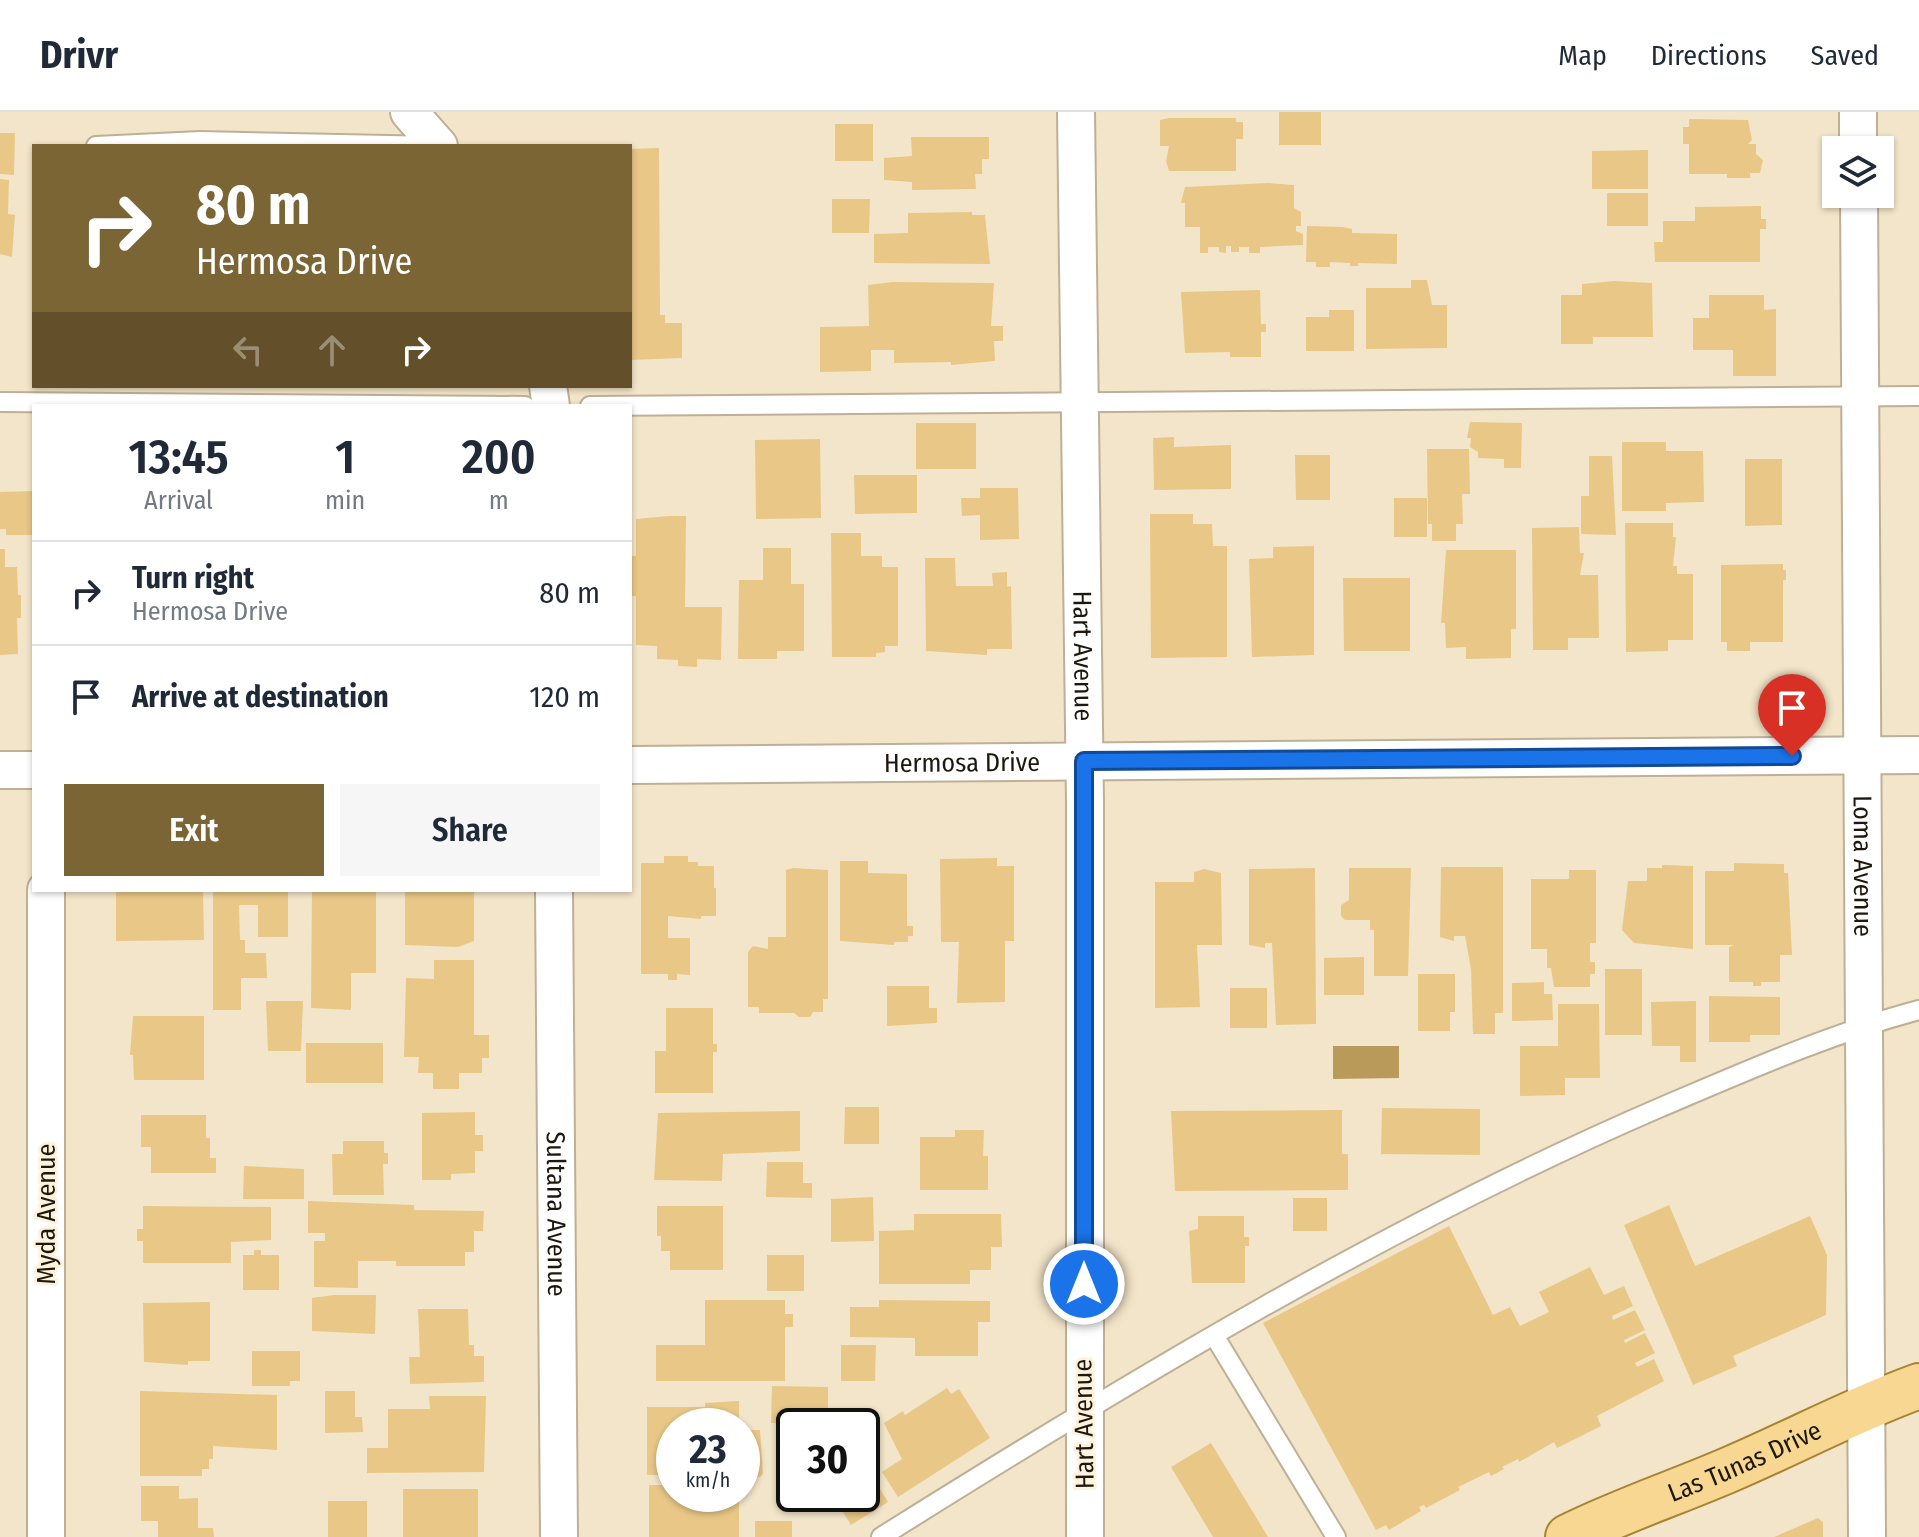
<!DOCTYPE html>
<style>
body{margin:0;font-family:"Fira Sans Condensed",sans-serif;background:#f6f6f7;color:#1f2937;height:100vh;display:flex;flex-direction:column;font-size:30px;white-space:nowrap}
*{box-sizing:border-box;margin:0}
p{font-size:26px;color:#747a83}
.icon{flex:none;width:44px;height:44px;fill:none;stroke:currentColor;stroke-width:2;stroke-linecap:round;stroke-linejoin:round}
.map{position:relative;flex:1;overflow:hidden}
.drawer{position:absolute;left:32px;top:292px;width:600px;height:488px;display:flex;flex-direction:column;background:#fff;border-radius:0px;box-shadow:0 2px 6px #0004}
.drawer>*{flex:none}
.guide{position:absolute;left:32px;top:32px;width:600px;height:244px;border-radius:0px;box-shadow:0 2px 6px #0004;background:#7c6535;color:#fff;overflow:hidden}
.fabs{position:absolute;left:1822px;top:24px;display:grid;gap:16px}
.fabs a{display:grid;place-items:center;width:72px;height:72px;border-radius:0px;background:#fff;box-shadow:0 2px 6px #0004;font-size:40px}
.speed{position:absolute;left:656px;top:1296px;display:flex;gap:16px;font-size:40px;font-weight:700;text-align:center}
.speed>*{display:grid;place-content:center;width:104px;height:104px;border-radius:50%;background:#fff;box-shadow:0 2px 6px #0004;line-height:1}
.speed small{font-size:20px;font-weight:400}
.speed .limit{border:4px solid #111;border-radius:12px;background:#fff;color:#111}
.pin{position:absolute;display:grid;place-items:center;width:68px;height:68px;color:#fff;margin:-82px -34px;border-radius:50% 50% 50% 0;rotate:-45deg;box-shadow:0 0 8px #0007}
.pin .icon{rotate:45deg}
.me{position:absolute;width:88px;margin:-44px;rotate:0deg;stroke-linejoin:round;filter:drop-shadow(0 0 6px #0008)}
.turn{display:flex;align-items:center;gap:28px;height:168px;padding:0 32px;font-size:36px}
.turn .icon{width:104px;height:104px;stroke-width:2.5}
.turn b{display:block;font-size:56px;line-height:68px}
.lanes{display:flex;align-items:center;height:76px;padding:0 32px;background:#0003;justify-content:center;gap:40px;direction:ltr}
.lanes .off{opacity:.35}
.eta{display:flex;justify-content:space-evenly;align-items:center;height:136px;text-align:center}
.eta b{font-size:48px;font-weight:600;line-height:56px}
.button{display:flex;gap:16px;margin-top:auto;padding:16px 32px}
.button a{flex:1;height:92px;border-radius:0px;background:#7c6535;color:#fff;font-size:32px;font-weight:600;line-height:92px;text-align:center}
.button a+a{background:#f6f6f7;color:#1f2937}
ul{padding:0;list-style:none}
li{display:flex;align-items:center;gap:24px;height:104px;padding:0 32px;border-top:2px solid #e0e1e3}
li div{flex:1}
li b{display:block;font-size:30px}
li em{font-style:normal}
header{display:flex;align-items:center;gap:48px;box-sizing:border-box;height:112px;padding:0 40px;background:#fff;border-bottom:2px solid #e0e1e3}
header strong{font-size:38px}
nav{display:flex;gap:44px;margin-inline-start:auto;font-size:28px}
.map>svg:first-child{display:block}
</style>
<header>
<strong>Drivr</strong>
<nav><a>Map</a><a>Directions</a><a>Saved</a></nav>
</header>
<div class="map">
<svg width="1919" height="1425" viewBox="0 0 1919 1425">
<rect width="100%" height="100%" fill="#f3e5c9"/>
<polygon fill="#b99a5a" points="1333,934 1399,934 1399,966 1333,967"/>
<g fill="#e9c887">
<rect x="1279" y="0" width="42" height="33"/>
<polygon points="1169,6 1236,6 1236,10 1243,10 1243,27 1236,27 1236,59 1169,59 1166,49 1169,34 1160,34 1160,8"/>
<polygon points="1689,7 1748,8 1752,28 1748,32 1756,32 1756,42 1763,48 1760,61 1750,61 1750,66 1727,66 1727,62 1689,62 1689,32 1683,32 1683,15 1689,15"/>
<rect x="835" y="12" width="38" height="37"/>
<polygon points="0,21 15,21 14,63 0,62"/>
<polygon points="911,25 989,25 989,47 982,47 982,62 975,62 976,77 912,78 912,70 884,68 884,46 912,44"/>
<polygon points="659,36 660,203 665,203 665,211 682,211 682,246 630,248 630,37"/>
<polygon points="1648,38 1648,77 1592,77 1592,39"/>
<polygon points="0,67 9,68 8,102 15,103 12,145 0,142"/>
<polygon points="1268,71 1294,73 1294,96 1301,100 1301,114 1296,114 1296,119 1303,122 1303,133 1260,135 1260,141 1249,141 1249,135 1239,135 1239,140 1231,140 1231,134 1226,134 1226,141 1219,140 1219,135 1208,135 1208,141 1200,141 1200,115 1185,115 1185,91 1181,91 1185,75"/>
<rect x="1607" y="81" width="41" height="33"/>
<polygon points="832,87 870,87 869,121 832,121"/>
<polygon points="1761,94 1761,107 1766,107 1766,117 1760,117 1760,150 1655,150 1654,130 1663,130 1663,109 1695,109 1695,95"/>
<polygon points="972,100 972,103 985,103 990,152 874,151 874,122 908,121 908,101"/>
<polygon points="1307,114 1343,115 1352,117 1352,121 1397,122 1397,152 1358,151 1358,154 1350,154 1350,151 1330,150 1330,155 1316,155 1316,150 1306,150"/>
<polygon points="1411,168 1427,168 1432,193 1447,193 1447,236 1366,237 1366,176 1411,176"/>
<polygon points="1614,169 1652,171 1653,225 1593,225 1593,232 1561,232 1561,183 1582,183 1582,172"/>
<polygon points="892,170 994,171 991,214 1003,214 1003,229 994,229 995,249 951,253 951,250 894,251 894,238 871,238 871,259 820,260 820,215 869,214 868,173"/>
<polygon points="1260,178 1261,212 1266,212 1266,220 1261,220 1261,245 1230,245 1230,240 1185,241 1181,180"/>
<polygon points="1709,183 1764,183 1764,198 1776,197 1776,264 1733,264 1733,238 1693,238 1693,206 1709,206"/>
<polygon points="1329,198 1354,198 1354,239 1306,239 1306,205 1329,205"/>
<polygon points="1470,310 1522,311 1521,356 1504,356 1504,347 1478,346 1478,340 1470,335 1471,326 1467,326"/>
<rect x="916" y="311" width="60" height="46"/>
<polygon points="1174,325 1174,335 1231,333 1231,377 1154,378 1153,326"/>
<polygon points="820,327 821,406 756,407 755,328"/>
<polygon points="1622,330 1666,330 1666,339 1703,339 1704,390 1666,391 1666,399 1622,399"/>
<polygon points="1427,337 1469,337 1470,382 1462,382 1463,412 1456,412 1456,429 1432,429 1432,412 1428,412"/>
<polygon points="1295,343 1330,343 1330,388 1296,388"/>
<polygon points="1589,344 1612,344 1616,423 1581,422 1581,384 1589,384"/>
<polygon points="1745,347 1782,347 1782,413 1745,414"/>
<polygon points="854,363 917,363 917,401 855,402"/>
<polygon points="980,376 1018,376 1019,427 980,428 980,403 962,404 961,386 980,386"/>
<polygon points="34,379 32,423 6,423 6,417 0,417 0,380"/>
<rect x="1394" y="386" width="33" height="39"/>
<polygon points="1150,402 1193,402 1193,412 1212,412 1213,434 1227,434 1227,545 1151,546"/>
<polygon points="669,404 686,404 685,495 722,495 721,548 697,547 697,555 678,554 678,548 657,547 657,534 636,533 636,484 630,484 631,444 636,444 636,407"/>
<polygon points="1625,411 1673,411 1673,425 1676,425 1673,454 1677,454 1677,462 1693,462 1693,528 1668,528 1668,539 1626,540"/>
<polygon points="1579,415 1580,441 1584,441 1580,463 1598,463 1599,526 1568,526 1568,538 1533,538 1532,416"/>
<polygon points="831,421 861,421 861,444 882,444 882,455 898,455 898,534 885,534 885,540 876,541 876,545 832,545"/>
<polygon points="1314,434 1314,543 1252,545 1249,447 1273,446 1273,435"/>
<polygon points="763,436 791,436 791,472 804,472 804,539 777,539 777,547 738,547 739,468 763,468"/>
<polygon points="0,437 5,437 5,455 17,455 18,483 21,483 21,506 17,506 18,542 0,543"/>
<polygon points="1446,438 1516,438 1516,517 1511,517 1511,546 1466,547 1466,535 1446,536 1445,511 1441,511"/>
<polygon points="925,446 955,446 956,474 993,474 992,461 1007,460 1007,475 1011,474 1012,537 987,537 987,543 926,539"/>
<polygon points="1783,452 1783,458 1786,458 1786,468 1783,468 1783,530 1750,530 1750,539 1727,539 1727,530 1721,530 1721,453"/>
<polygon points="1343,466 1410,466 1410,539 1344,539"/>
<polygon points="664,744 688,744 688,750 698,750 698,754 714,754 714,776 716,776 716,804 701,804 701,807 668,804 668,826 690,826 690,863 677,862 677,868 668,868 668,862 641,862 641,751 664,751"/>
<polygon points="997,746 997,754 1014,754 1014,829 1005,829 1005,890 957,891 959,830 941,830 940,747"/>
<polygon points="840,749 868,749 868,761 907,762 907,814 913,814 913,824 908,824 908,830 894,830 894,833 840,829"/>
<polygon points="1734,751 1784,752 1784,761 1788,761 1792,843 1780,843 1780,870 1761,870 1761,874 1753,874 1753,870 1729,870 1729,835 1734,833 1705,833 1705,759 1734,759"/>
<polygon points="1662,753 1693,754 1693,837 1634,831 1622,818 1628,769 1647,769 1647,756 1662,756"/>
<polygon points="1441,755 1503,755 1503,901 1495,901 1495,922 1473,922 1471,857 1465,824 1454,824 1454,829 1440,825"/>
<polygon points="793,756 828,758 828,887 823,887 823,900 813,900 810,905 799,905 794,901 759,901 759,895 748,895 748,840 753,834 768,837 768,825 786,825 786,758"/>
<polygon points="1315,756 1316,912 1276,913 1272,831 1265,831 1265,836 1249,833 1249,757"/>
<polygon points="1349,756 1411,756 1408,864 1374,864 1374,818 1370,818 1370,808 1345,808 1341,804 1341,793 1349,788"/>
<polygon points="1204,757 1221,761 1222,833 1197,833 1200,895 1155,896 1155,770 1194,770 1194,760"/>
<polygon points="1569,758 1596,758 1596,831 1590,831 1590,850 1595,850 1595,862 1590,862 1590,875 1554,875 1551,856 1547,856 1547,837 1531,837 1531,767 1569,767"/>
<polygon points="116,778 203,778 204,828 116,829"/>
<polygon points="213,778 288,778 288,825 258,825 258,793 239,793 240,828 245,828 245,841 266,841 267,866 241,866 241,898 213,898"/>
<polygon points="312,778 376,778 376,861 351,861 351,898 311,896"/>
<polygon points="405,778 474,778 474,829 458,835 405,833"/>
<polygon points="1364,845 1364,883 1324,883 1324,846"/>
<polygon points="434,848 474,848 474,923 489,923 489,946 482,946 482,961 459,961 459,977 433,977 433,961 418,961 419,945 404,945 406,866 434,867"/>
<rect x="1605" y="857" width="37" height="66"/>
<polygon points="1418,862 1455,862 1455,900 1450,900 1450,919 1418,919"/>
<polygon points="1544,870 1544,882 1552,882 1553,908 1512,909 1512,871"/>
<polygon points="887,874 929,874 929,896 937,896 937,911 887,914"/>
<rect x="1230" y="876" width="37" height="40"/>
<polygon points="1709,884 1780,885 1780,923 1750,923 1750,930 1709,930"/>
<polygon points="266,889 303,889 301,939 268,939"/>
<polygon points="1696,889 1696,950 1680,950 1680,934 1652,934 1651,890"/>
<polygon points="1558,892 1599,892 1600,966 1565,966 1565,983 1520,984 1520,934 1558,934"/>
<polygon points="666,896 713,896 713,932 717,932 717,940 713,940 713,981 655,981 655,939 666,939"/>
<polygon points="133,904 204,904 204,968 134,968 133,943 130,943"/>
<rect x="306" y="931" width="77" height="40"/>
<polygon points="845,995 879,995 879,1032 844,1032"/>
<polygon points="1382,996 1480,997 1480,1043 1381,1042"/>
<polygon points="1342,998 1342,1042 1348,1042 1348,1078 1175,1079 1171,999"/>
<polygon points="800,999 800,1039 723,1042 722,1069 654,1068 658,1001"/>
<polygon points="475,1000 475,1023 483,1023 483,1039 475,1039 475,1061 451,1062 451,1068 422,1068 422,1001"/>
<polygon points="141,1003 206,1003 206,1026 210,1026 210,1046 216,1046 216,1061 151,1061 151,1035 141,1035"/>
<polygon points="955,1018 984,1018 983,1044 988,1044 988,1078 920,1078 920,1025 955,1025"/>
<polygon points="343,1029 384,1029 384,1041 388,1041 388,1052 383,1052 384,1083 333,1083 332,1042 343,1042"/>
<polygon points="767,1050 803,1050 803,1071 812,1071 812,1086 766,1085"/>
<polygon points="244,1054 304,1057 304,1087 243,1087"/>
<polygon points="873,1085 874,1129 831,1130 831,1087"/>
<rect x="1293" y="1086" width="34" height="33"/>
<polygon points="308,1089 414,1093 414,1098 484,1099 483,1119 474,1119 474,1140 465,1140 465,1154 396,1154 396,1149 358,1149 358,1176 314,1175 314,1129 325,1129 325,1121 308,1121"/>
<polygon points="1669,1093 1695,1154 1810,1104 1827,1143 1826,1203 1733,1244 1737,1254 1693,1273 1624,1113"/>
<polygon points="143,1094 271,1095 271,1128 231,1130 231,1151 143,1151 143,1129 137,1129 137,1117 143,1117"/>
<polygon points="657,1094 723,1094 723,1158 670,1158 670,1139 661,1139 661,1124 657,1124"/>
<polygon points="914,1102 1001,1102 1002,1135 991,1135 991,1158 970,1158 970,1172 879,1172 879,1119 914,1118"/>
<polygon points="1198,1104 1244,1104 1244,1125 1249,1125 1249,1134 1245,1134 1245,1171 1192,1171 1189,1119 1198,1117"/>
<polygon points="1449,1114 1493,1203 1510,1195 1520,1214 1549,1200 1539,1180 1590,1155 1604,1183 1624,1174 1633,1194 1612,1204 1613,1208 1635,1198 1645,1218 1624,1228 1625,1231 1645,1221 1655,1241 1635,1251 1637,1255 1654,1247 1664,1269 1597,1304 1601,1314 1557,1336 1554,1330 1519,1350 1518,1347 1502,1355 1504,1357 1491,1364 1489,1360 1458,1375 1460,1378 1426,1396 1424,1393 1419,1395 1421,1399 1389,1418 1386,1413 1376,1418 1263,1211"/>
<polygon points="254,1138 261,1138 261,1143 279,1143 279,1178 243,1178 243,1143 254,1143"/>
<rect x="767" y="1143" width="37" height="36"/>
<polygon points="334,1183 376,1183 375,1222 312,1219 312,1186"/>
<polygon points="705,1188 785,1188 785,1202 793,1202 793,1215 785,1215 785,1269 656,1269 656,1233 705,1233"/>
<polygon points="879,1188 990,1189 990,1210 978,1210 978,1244 915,1244 915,1226 850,1225 850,1195 879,1195"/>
<polygon points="210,1190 210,1249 188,1249 188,1253 144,1250 143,1191"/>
<polygon points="418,1197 468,1197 469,1233 474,1233 474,1244 484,1244 484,1270 410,1272 409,1245 420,1245"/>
<polygon points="841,1233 876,1233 875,1269 841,1269"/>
<polygon points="252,1239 300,1239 300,1269 290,1269 290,1274 252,1274"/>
<polygon points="772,1274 828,1275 828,1314 771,1311"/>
<polygon points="947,1276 951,1282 959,1277 990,1326 898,1385 882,1360 902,1347 884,1311 903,1299 905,1303"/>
<polygon points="140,1279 277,1283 277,1338 213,1334 213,1347 209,1347 209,1357 202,1357 202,1364 140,1364"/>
<polygon points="325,1279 355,1279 355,1305 362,1305 363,1320 325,1321"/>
<polygon points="429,1284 486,1284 484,1360 367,1361 367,1336 388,1336 388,1297 430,1297"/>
<polygon points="739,1289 739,1314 674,1314 674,1363 647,1363 647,1295 705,1295 705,1291"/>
<polygon points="742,1318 760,1318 763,1362 760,1365 742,1365"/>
<polygon points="1211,1331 1268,1425 1213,1425 1171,1355"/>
<polygon points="866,1354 888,1390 851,1413 835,1387 838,1382 862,1382 862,1357"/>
<polygon points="649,1373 674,1373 674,1382 739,1382 739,1425 649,1425"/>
<polygon points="141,1374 179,1374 179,1387 198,1386 198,1416 213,1416 214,1425 158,1425 158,1409 141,1409"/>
<rect x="403" y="1377" width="75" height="48"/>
<rect x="328" y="1389" width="39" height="36"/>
<polygon points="1818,1406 1823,1410 1823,1425 1774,1425"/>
<rect x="755" y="1409" width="37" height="16"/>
</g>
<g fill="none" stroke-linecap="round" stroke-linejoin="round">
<defs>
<g id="lane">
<polyline points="96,34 200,29 437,34"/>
<polyline points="0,290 525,294"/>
<polyline points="590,294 1919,284"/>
<polyline points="1215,1225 1336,1425"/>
<path d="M881,1425c250,-157 507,-312 778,-429 85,-36 170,-74 260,-98"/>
</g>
<g id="street">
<polyline points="409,0 439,34"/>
<path id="s1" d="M1076,0l9,691v734"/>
<polyline points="1858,0 1858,38"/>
<path id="s2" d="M1859,82l8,1343"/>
<polyline points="548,274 551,294"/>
<path id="s3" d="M630,653l1289,-10"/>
<polyline points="0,658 34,658"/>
<polyline points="46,778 46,1425"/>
<path id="s4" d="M554,778l5,647"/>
</g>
<g id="primary">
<path id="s5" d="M1568,1425c54,-27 110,-45 165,-69 63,-27 122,-59 186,-82"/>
</g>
</defs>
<use href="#lane" stroke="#beb096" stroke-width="22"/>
<use href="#street" stroke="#beb096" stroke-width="40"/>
<use href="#primary" stroke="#a78333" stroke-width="48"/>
<use href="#lane" stroke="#fff" stroke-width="18"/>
<use href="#street" stroke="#fff" stroke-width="36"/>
<use href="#primary" stroke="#f7d791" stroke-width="44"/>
</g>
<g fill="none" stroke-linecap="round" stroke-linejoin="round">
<defs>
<polyline id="route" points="1084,1172 1084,649 1792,644"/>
</defs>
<use href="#route" stroke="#114b97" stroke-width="20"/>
<use href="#route" stroke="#1a73e8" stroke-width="14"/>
</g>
<g text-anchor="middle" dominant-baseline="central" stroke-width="6" stroke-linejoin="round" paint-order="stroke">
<g font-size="26" fill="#1d180e" stroke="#fef2dc">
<text stroke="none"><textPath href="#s1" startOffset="544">Hart Avenue</textPath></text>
<text stroke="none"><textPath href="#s3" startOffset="332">Hermosa Drive</textPath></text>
<text stroke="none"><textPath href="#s2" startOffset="672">Loma Avenue</textPath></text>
<text transform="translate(46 1102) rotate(-90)">Myda Avenue</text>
<text stroke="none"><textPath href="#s4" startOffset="324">Sultana Avenue</textPath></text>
<text transform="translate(1084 1312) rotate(-91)">Hart Avenue</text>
<text stroke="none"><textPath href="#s5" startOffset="192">Las Tunas Drive</textPath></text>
</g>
</g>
</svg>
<div class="fabs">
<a><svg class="icon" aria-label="layers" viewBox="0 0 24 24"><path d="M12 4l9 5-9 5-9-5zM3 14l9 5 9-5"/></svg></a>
</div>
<div class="speed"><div>23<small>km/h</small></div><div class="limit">30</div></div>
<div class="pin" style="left:1792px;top:644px;background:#d93025"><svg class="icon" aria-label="arrive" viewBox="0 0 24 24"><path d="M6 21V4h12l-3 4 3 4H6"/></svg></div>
<svg class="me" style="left:1084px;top:1172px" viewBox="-20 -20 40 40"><circle r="17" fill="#1a73e8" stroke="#fff" stroke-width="3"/><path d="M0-11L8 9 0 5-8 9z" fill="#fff"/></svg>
<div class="guide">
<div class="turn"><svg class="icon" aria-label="right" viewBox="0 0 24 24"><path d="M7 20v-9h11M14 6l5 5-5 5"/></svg><div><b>80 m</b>Hermosa Drive</div></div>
<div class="lanes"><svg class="icon off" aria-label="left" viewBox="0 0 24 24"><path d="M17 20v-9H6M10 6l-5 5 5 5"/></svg><svg class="icon off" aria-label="ahead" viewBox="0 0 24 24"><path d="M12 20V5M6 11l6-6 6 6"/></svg><svg class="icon" aria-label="right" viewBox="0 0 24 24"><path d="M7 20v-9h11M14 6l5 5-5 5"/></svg></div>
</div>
<section class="drawer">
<div class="eta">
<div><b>13:45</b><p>Arrival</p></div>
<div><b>1</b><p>min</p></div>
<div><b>200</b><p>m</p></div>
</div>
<ul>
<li><svg class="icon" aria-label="right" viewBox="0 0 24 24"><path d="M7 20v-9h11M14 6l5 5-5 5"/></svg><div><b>Turn right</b><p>Hermosa Drive</p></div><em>80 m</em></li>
<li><svg class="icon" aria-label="arrive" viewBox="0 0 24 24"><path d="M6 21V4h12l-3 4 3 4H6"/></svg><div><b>Arrive at destination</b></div><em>120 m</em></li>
</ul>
<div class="button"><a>Exit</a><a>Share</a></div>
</section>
</div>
